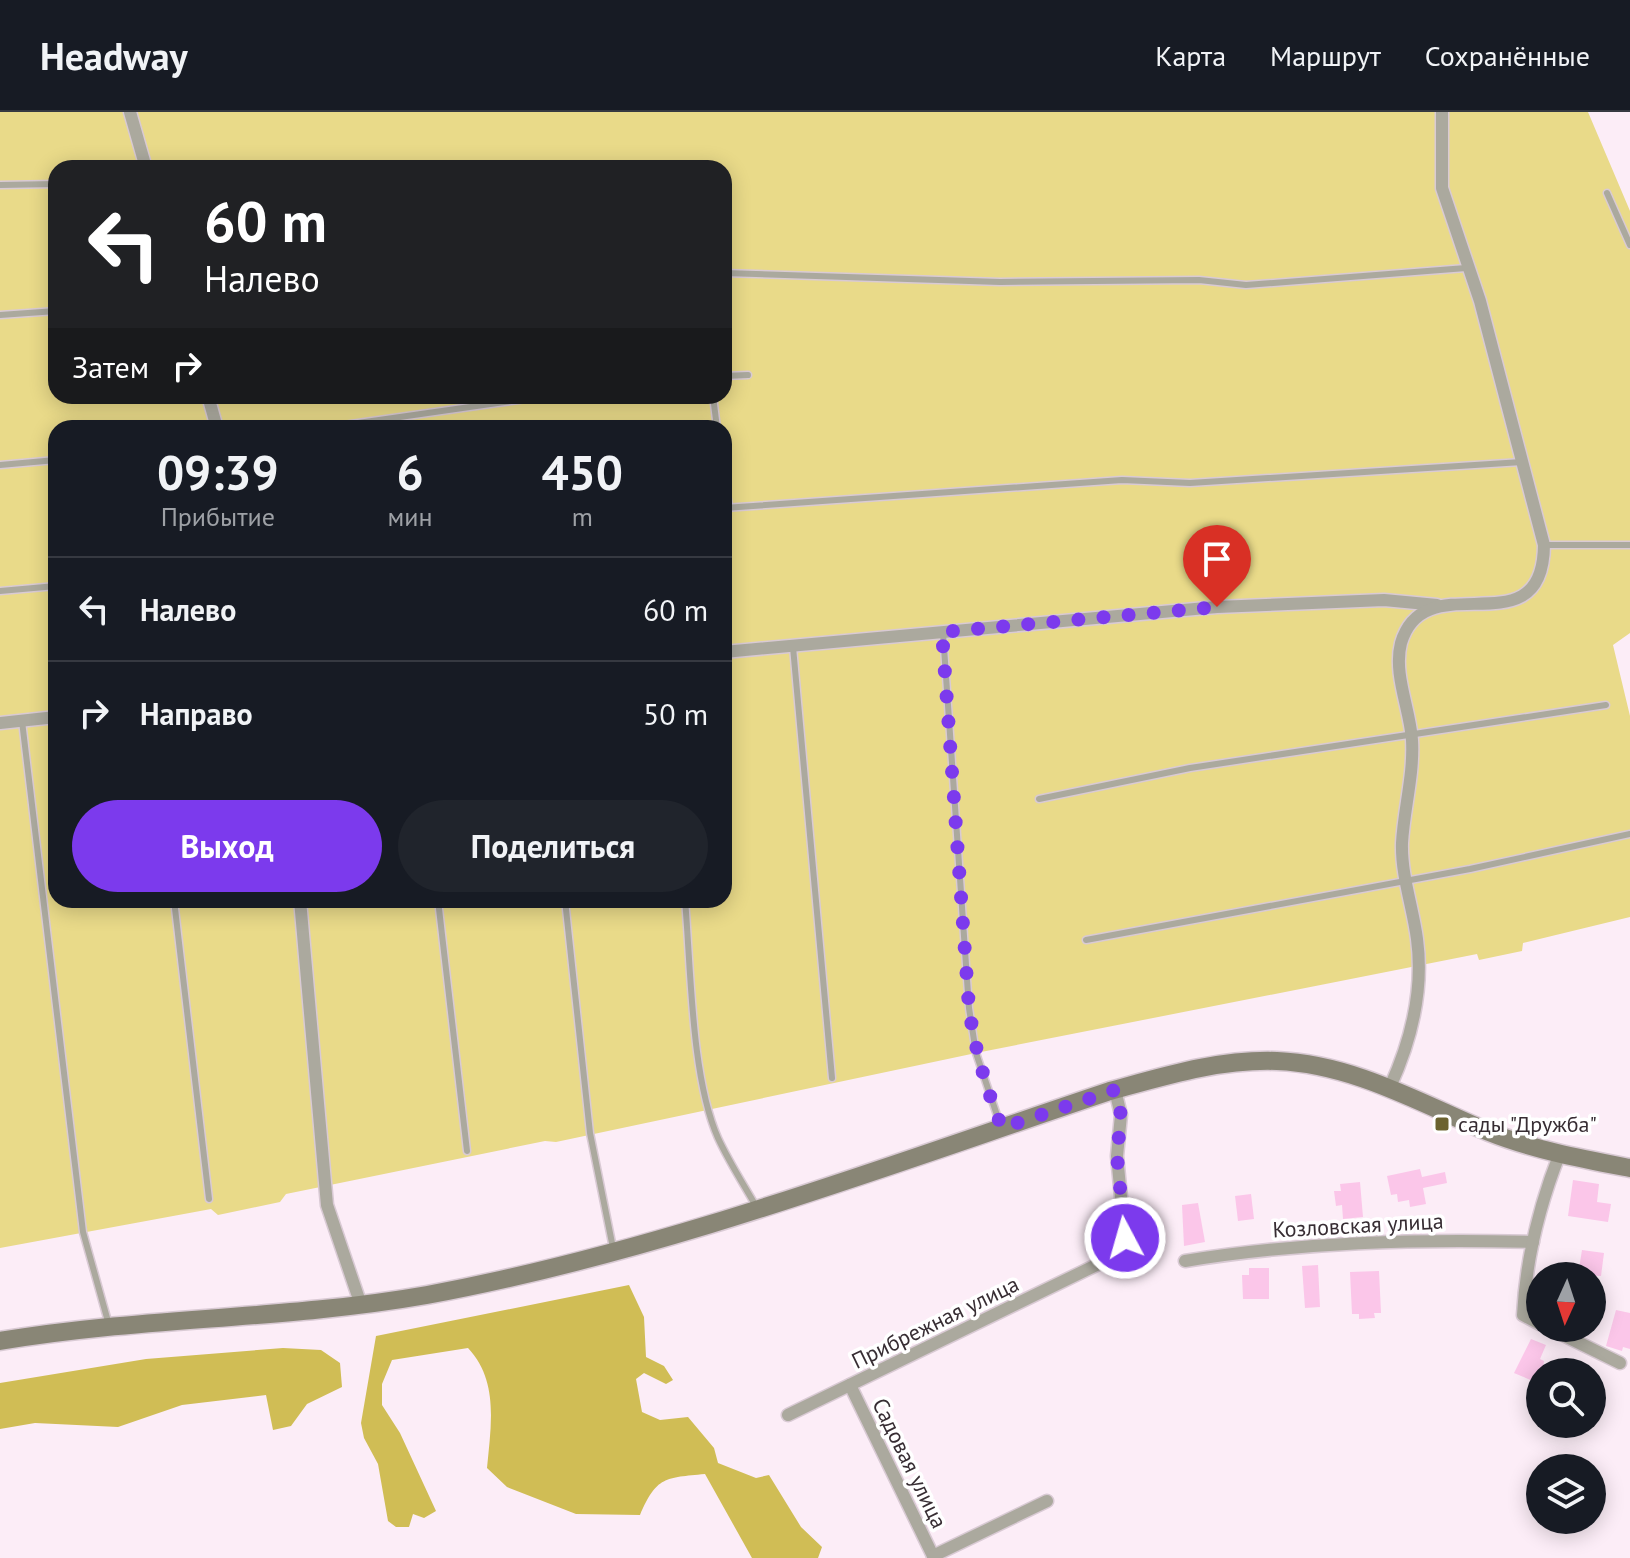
<!DOCTYPE html>
<html lang="ru">
<meta charset="utf-8">
<style>
body{margin:0;font-family:"PT Sans",sans-serif;background:#20242c;color:#f1f3f6;height:100vh;display:flex;flex-direction:column;font-size:30px;white-space:nowrap}
*{box-sizing:border-box;margin:0}
p{font-size:26px;color:#9ea1a6}
.icon{flex:none;width:44px;height:44px;fill:none;stroke:currentColor;stroke-width:2;stroke-linecap:round;stroke-linejoin:round}
.map{position:relative;flex:1;overflow:hidden}
.side{position:absolute;left:48px;top:308px;width:684px;height:488px;display:flex;flex-direction:column;background:#171b24;border-radius:24px;box-shadow:0 4px 20px #0003}
.side>*{flex:none}
.hud{position:absolute;left:48px;top:48px;width:684px;height:244px;border-radius:24px;box-shadow:0 4px 20px #0003;background:#202124;color:#fff;overflow:hidden}
.needle{width:52px;rotate:183deg}
.fabs{position:absolute;left:1526px;top:1150px;display:grid;gap:16px}
.fabs a{display:grid;place-items:center;width:80px;height:80px;border-radius:50%;background:#171b24;box-shadow:0 4px 20px #0003;font-size:40px}
.pin{position:absolute;display:grid;place-items:center;width:68px;height:68px;color:#fff;margin:-82px -34px;border-radius:50% 50% 50% 0;rotate:-45deg;box-shadow:0 0 8px #0007}
.pin .icon{rotate:45deg}
.me{position:absolute;width:88px;margin:-44px;rotate:354deg;stroke-linejoin:round;filter:drop-shadow(0 0 6px #0008)}
.turn{display:flex;align-items:center;gap:28px;height:168px;padding:0 24px;font-size:36px}
.turn .icon{width:104px;height:104px;stroke-width:2.5}
.turn b{display:block;font-size:56px;line-height:68px}
.then{display:flex;align-items:center;height:76px;padding:0 24px;background:#0003;gap:16px;font-size:30px}
.eta{display:flex;justify-content:space-evenly;align-items:center;height:136px;text-align:center}
.eta b{font-size:48px;font-weight:800;line-height:56px}
.button{display:flex;gap:16px;margin-top:auto;padding:16px 24px}
.button a{flex:1;height:92px;border-radius:48px;background:#7c3aed;color:#fff;font-size:32px;font-weight:800;line-height:92px;text-align:center}
.button a+a{background:#20242c;color:#f1f3f6}
ul{padding:0;list-style:none}
li{display:flex;align-items:center;gap:24px;height:104px;padding:0 24px;border-top:2px solid #363941}
li div{flex:1}
li b{display:block;font-size:30px}
li em{font-style:normal}
header{display:flex;align-items:center;gap:48px;box-sizing:border-box;height:112px;padding:0 40px;background:#171b24;border-bottom:2px solid #363941}
header strong{font-size:38px}
nav{display:flex;gap:44px;margin-inline-start:auto;font-size:28px}
.map>svg:first-child{display:block}
</style>
<header>
<strong>Headway</strong>
<nav><a>Карта</a><a>Маршрут</a><a>Сохранённые</a></nav>
</header>
<div class="map">
<svg width="1630" height="1446" viewBox="0 0 1630 1446">
<rect width="100%" height="100%" fill="#fcedf7"/>
<path fill="#e9da89" fill-rule="evenodd" d="M0,0h1588l42,99v422l-17,12 17,71v201l-107,26 -1,8 -43,9 -2,-6 -501,99 -420,89 -11,-1 -259,53 -6,8 -62,13 -7,-6 -211,39zM56,56h668v228h-668zM56,316h668v472h-668z"/>
<g fill="#d0bd55">
<path d="M629,1173l15,32 2,40 18,9 9,14 -7,4 -22,-11 -8,6 6,33 18,8 28,-3 26,31 4,15 38,15 13,-3 32,52 21,20 -4,11h-66l-47,-84c-40,4 -48,2 -65,41l-64,-1 -69,-27 -20,-19c4,-43 12,-87 -19,-120l-76,12 -10,24v21l18,28 36,78 -12,7 -11,-4 -4,13h-13l-8,-6 -10,-57 -14,-26 -3,-15 15,-87z"/>
<polygon points="283,1236 321,1238 340,1251 342,1275 307,1292 291,1314 273,1318 266,1283 182,1293 118,1315 35,1311 0,1317 0,1271 146,1247"/>
</g>
<g fill="#fbc6e9">
<polygon points="1420,1057 1422,1065 1445,1060 1447,1071 1423,1076 1426,1092 1410,1095 1409,1088 1398,1090 1397,1082 1391,1083 1387,1064"/>
<polygon points="1573,1068 1599,1072 1597,1090 1611,1092 1608,1110 1568,1104"/>
<polygon points="1360,1070 1363,1105 1343,1107 1342,1093 1336,1094 1334,1079 1341,1079 1340,1072"/>
<polygon points="1251,1082 1254,1107 1238,1109 1235,1084"/>
<polygon points="1198,1091 1205,1130 1184,1134 1182,1093"/>
<polygon points="1582,1138 1604,1141 1601,1164 1578,1163"/>
<polygon points="1318,1153 1320,1195 1305,1196 1302,1154"/>
<polygon points="1249,1156 1269,1156 1269,1187 1243,1187 1242,1163 1249,1163"/>
<polygon points="1379,1159 1381,1201 1374,1201 1375,1206 1359,1207 1359,1202 1352,1202 1350,1160"/>
<polygon points="1616,1198 1630,1201 1630,1237 1623,1235 1622,1239 1606,1234"/>
<polygon points="1531,1227 1546,1233 1540,1247 1544,1249 1540,1272 1514,1261"/>
</g>
<g fill="none" stroke-linecap="round" stroke-linejoin="round">
<defs>
<g id="lane">
<polyline points="0,73 56,72"/>
<polyline points="1607,81 1630,133"/>
<polyline points="724,161 1000,170 1199,168 1246,173 1466,156"/>
<polyline points="0,203 56,199"/>
<polyline points="724,264 748,263"/>
<polyline points="713,284 717,316"/>
<polyline points="323,316 547,284"/>
<polyline points="0,353 56,348"/>
<polyline points="724,363 729,395"/>
<polyline points="724,396 1122,368 1190,371 1522,350"/>
<polyline points="1544,433 1630,433"/>
<polyline points="0,479 56,474"/>
<polyline points="943,521 969,896 976,941 1000,1012"/>
<polyline points="793,535 832,966"/>
<polyline points="22,609 83,1120 109,1213"/>
<polyline points="1039,687 1190,656 1606,593"/>
<polyline points="174,788 209,1087"/>
<polyline points="438,788 467,1039"/>
<polyline points="565,788 590,1021 613,1136"/>
<path d="M685,788c6,68 6,177 33,238 11,24 26,47 39,70"/>
<polyline points="1086,828 1470,757 1630,722"/>
</g>
<g id="street">
<polyline points="130,0 146,56"/>
<polyline points="208,284 217,316"/>
<polyline points="724,540 1217,495 1384,488 1437,493"/>
<polyline points="0,611 56,605"/>
<polyline points="300,788 327,1093 361,1193"/>
<path d="M1390,975c21,-46 34,-96 27,-148 -4,-31 -16,-64 -15,-96 2,-35 12,-68 10,-103 -2,-31 -19,-66 -11,-97 24,-82 142,10 143,-98l-64,-244 -38,-113v-76"/>
<path d="M1185,1149c116,-19 231,-22 348,-19"/>
<path d="M1540,1212l-17,-9c3,-57 16,-109 37,-162"/>
<polyline points="1549,1216 1620,1251"/>
<polyline points="850,1273 934,1446"/>
<polyline points="788,1303 1117,1143 1125,1126 1117,1044 1121,1003 1115,978"/>
<polyline points="933,1444 1047,1389"/>
</g>
<path id="secondary" d="M0,1229c141,-24 285,-21 427,-46 233,-43 459,-129 683,-204 55,-15 109,-32 167,-30 76,3 143,42 212,71 45,18 94,27 141,36"/>
</defs>
<use href="#lane" stroke="#d9cad4" stroke-width="9"/>
<use href="#street" stroke="#d9cad4" stroke-width="15"/>
<use href="#secondary" stroke="#d9cad4" stroke-width="21"/>
<use href="#lane" stroke="#aba99e" stroke-width="6"/>
<use href="#street" stroke="#aba99e" stroke-width="12"/>
<use href="#secondary" stroke="#898676" stroke-width="18"/>
</g>
<g fill="none" stroke-linecap="round" stroke-linejoin="round">
<path stroke="#7c3aed" stroke-width="14" stroke-dasharray="0 25.2" d="M1125,1126l-8,-82 4,-41 -6,-25 -113,38c-16,-40 -27,-78 -33,-120l-27,-376 275,-25"/>
</g>
<rect fill="#6b622f" stroke="#fff" stroke-width="3" x="1434" y="1004" width="16" height="16" rx="4"/>
<g text-anchor="middle" dominant-baseline="central" stroke-width="7" stroke-linejoin="round" paint-order="stroke">
<g font-size="22" fill="#372d33" stroke="#fff" text-anchor="start">
<text x="1458" y="1012">сады "Дружба"</text>
</g>
<g font-size="22" fill="#372d33" stroke="#fff">
<text transform="translate(1358 1113) rotate(-3)">Козловская улица</text>
<text transform="translate(935 1210) rotate(-26)">Прибрежная улица</text>
<text transform="translate(910 1351) rotate(64)">Садовая улица</text>
</g>
</g>
</svg>
<div class="fabs">
<a><svg class="needle" viewBox="-14 -14 28 28"><path d="M0-13l5 13h-10z" fill="#e53935"/><path d="M0 13l5-13h-10z" fill="#9ea1a6"/></svg></a>
<a><svg class="icon" aria-label="search" viewBox="0 0 24 24"><circle cx="10" cy="10" r="6"/><path d="M15 15l6 6"/></svg></a>
<a><svg class="icon" aria-label="layers" viewBox="0 0 24 24"><path d="M12 4l9 5-9 5-9-5zM3 14l9 5 9-5"/></svg></a>
</div>
<div class="pin" style="left:1217px;top:495px;background:#d93025"><svg class="icon" aria-label="arrive" viewBox="0 0 24 24"><path d="M6 21V4h12l-3 4 3 4H6"/></svg></div>
<svg class="me" style="left:1125px;top:1126px" viewBox="-20 -20 40 40"><circle r="17" fill="#7c3aed" stroke="#fff" stroke-width="3"/><path d="M0-11L8 9 0 5-8 9z" fill="#fff"/></svg>
<div class="hud">
<div class="turn"><svg class="icon" aria-label="left" viewBox="0 0 24 24"><path d="M17 20v-9H6M10 6l-5 5 5 5"/></svg><div><b>60 m</b>Налево</div></div>
<div class="then">Затем<svg class="icon" aria-label="right" viewBox="0 0 24 24"><path d="M7 20v-9h11M14 6l5 5-5 5"/></svg></div>
</div>
<section class="side">
<div class="eta">
<div><b>09:39</b><p>Прибытие</p></div>
<div><b>6</b><p>мин</p></div>
<div><b>450</b><p>m</p></div>
</div>
<ul>
<li><svg class="icon" aria-label="left" viewBox="0 0 24 24"><path d="M17 20v-9H6M10 6l-5 5 5 5"/></svg><div><b>Налево</b></div><em>60 m</em></li>
<li><svg class="icon" aria-label="right" viewBox="0 0 24 24"><path d="M7 20v-9h11M14 6l5 5-5 5"/></svg><div><b>Направо</b></div><em>50 m</em></li>
</ul>
<div class="button"><a>Выход</a><a>Поделиться</a></div>
</section>
</div>
